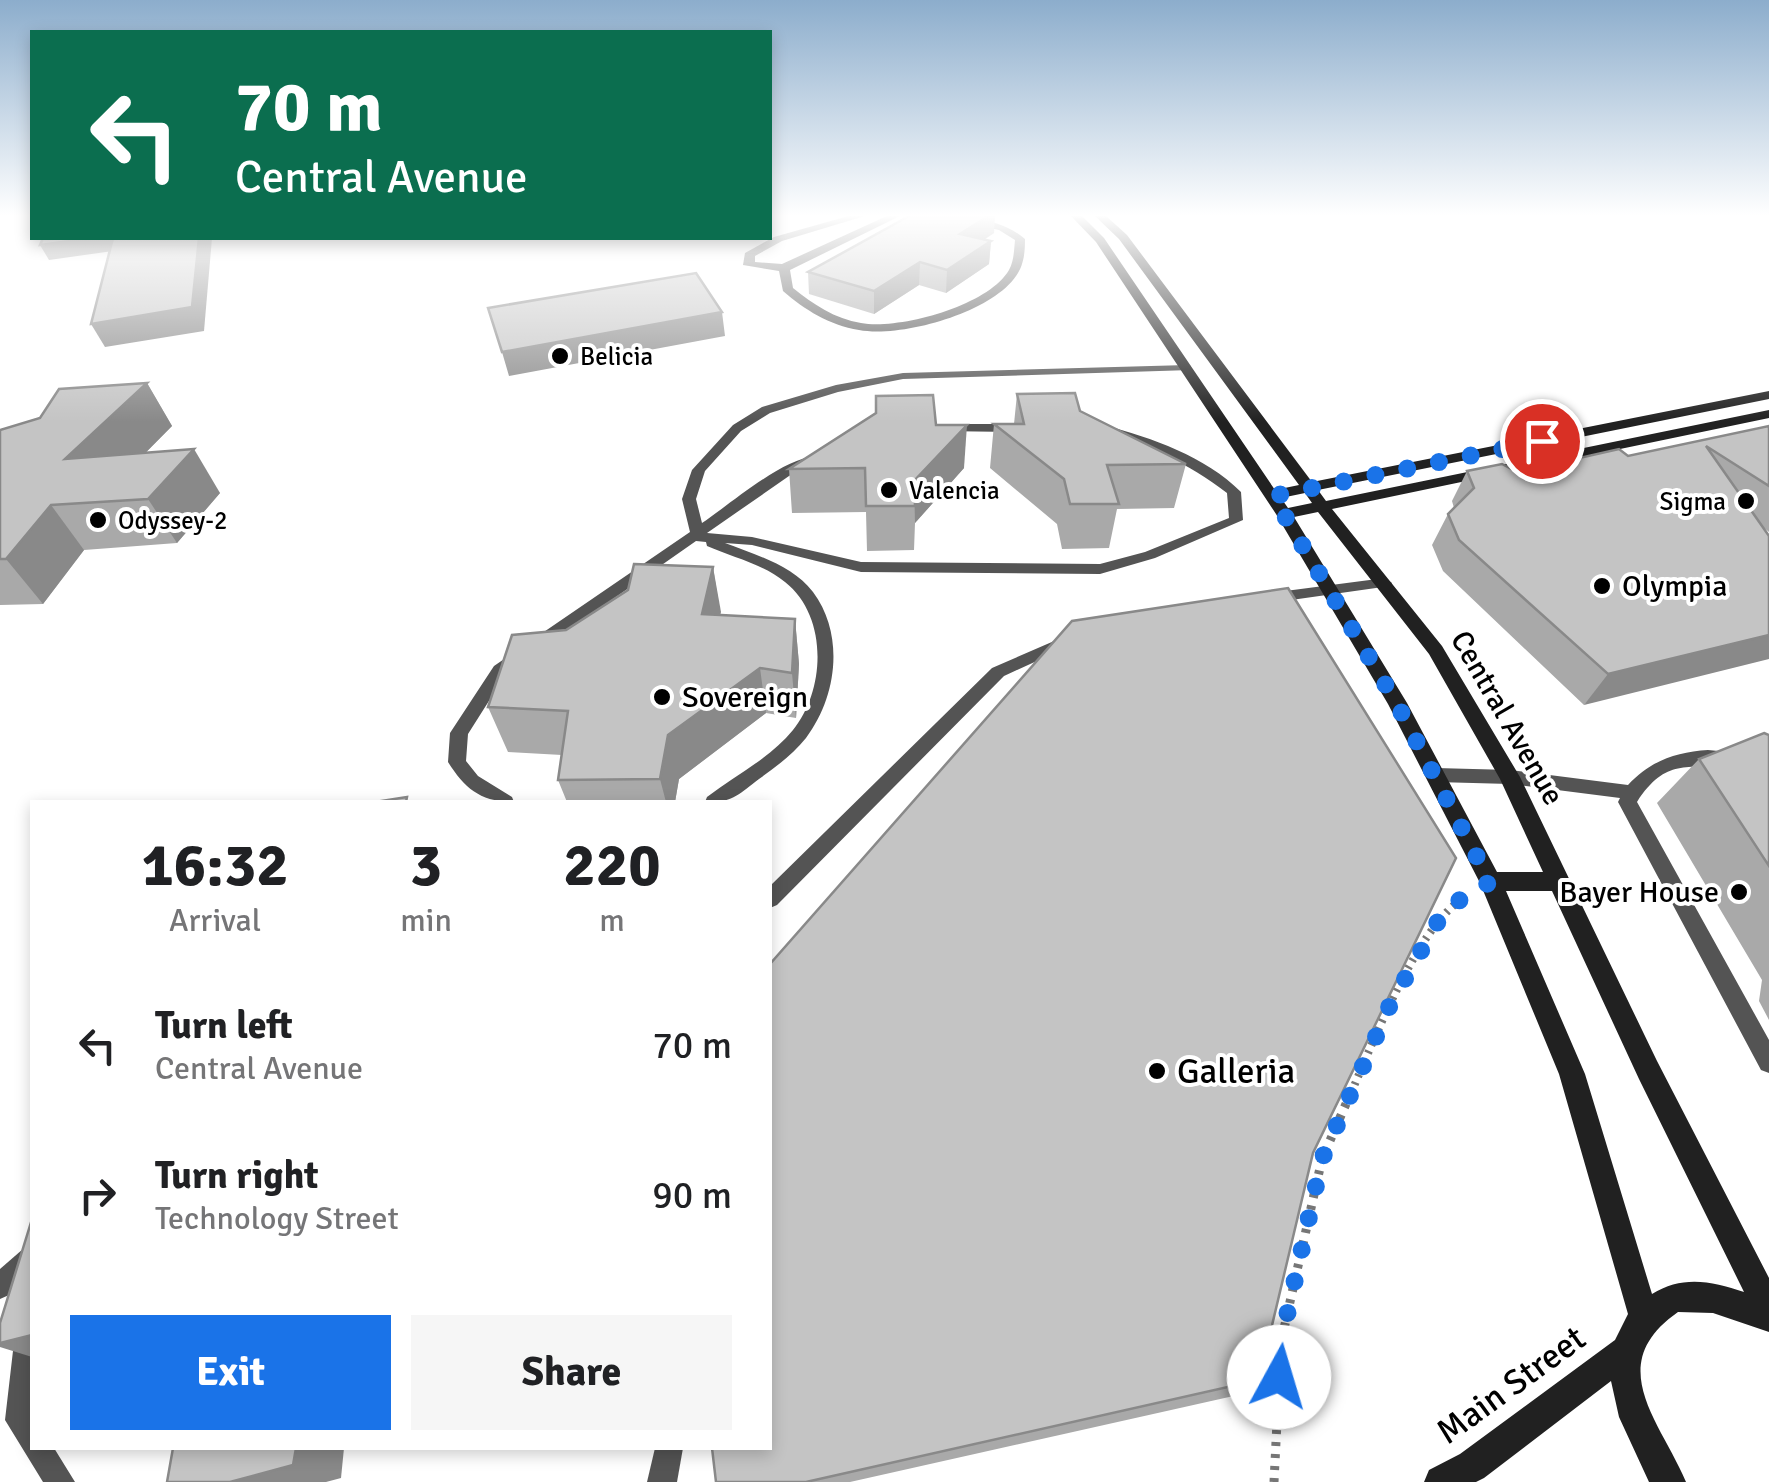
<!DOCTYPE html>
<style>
body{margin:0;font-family:Signika,sans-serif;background:#f6f6f6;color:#202124;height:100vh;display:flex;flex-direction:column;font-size:38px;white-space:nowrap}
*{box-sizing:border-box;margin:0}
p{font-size:32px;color:#757577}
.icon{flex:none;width:55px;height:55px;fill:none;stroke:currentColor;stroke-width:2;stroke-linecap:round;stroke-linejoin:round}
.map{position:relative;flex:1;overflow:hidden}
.sheet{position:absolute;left:30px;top:800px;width:742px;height:650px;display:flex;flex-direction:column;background:#fff;border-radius:0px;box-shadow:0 5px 15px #0003}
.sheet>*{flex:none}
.hud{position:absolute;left:30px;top:30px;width:742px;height:210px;border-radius:0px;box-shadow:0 5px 15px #0003;background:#0b6e4f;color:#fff;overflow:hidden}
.pin{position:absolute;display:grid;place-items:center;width:85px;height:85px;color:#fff;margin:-42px;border:5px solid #fff;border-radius:50%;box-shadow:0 2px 10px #0007}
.me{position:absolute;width:110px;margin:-55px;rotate:6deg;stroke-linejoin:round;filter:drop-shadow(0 0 8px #0008)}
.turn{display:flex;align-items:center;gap:35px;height:210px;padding:0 40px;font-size:45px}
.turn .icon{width:130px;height:130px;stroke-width:2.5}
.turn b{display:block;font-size:70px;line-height:85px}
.eta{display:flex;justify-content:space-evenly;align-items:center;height:170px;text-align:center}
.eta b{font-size:60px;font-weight:700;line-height:70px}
.primary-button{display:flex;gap:20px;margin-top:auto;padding:20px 40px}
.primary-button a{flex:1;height:115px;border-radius:0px;background:#1a73e8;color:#fff;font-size:40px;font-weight:700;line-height:115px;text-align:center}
.primary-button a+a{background:#f6f6f6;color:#202124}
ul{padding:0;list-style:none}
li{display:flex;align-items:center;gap:30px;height:150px;padding:0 40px}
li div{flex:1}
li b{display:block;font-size:38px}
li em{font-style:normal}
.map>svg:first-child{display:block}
</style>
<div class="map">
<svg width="1769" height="1482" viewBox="0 0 1769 1482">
<rect width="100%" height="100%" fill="#fff"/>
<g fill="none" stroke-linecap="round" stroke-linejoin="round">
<path stroke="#767676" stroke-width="8" stroke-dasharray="2.5 6" stroke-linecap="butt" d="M1348,1100c23,-52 69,-175 116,-202"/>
<polyline stroke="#767676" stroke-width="9" stroke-dasharray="4 8" stroke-linecap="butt" points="1274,1482 1281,1342 1322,1159 1349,1097"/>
<g fill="#545454" fill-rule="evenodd">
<path d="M1187,365l4,1v4l-288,9 -65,13 -68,21 -29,18 -36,40 -9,28 6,24c26,-17 83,-67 113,-66l2,3 -28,16 -82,57 45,4 109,25 239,2 45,-12 84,-34 -2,-25c-39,-30 -80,-49 -127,-61v-6l4,-1c48,13 101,31 137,67l2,28 -88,38 -55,16 -239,-2 -109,-27 -27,-2c31,12 67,22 88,49 32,43 24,105 -7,146 -13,16 -30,29 -47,41 -20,15 -28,25 -54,23l2,-5c29,-22 63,-39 86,-67 33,-41 35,-114 -8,-148 -22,-18 -53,-25 -78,-36l-1,-4 -10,-1 -190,133 -38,60 -2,27 12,15 34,21 2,5c-33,0 -49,-13 -66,-40l2,-29 44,-67 196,-134 -8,-33 10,-29 41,-45 29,-18 74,-22 67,-12z"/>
<polygon points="944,424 1013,424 1019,428 1013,432 940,431 940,425"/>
<polygon points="1385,578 1392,583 1390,586 1270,603 1262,598 1270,593"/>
<polygon points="1068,635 1076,640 1074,644 1004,676 777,905 770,908 770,886 992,668"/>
<path d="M1708,750l21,2 3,5 -3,5c-43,10 -62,-6 -92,40l132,238v33l-8,-3 -143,-268 2,-4 -110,-14 -74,-2 -6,-2 -3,-5 3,-5 6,-2 74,2 118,15c22,-24 48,-33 80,-35z"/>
<polygon points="32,1245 32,1275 9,1295 0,1299 0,1269 23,1249"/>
<polygon points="32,1286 32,1448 54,1448 75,1482 43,1482 5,1420 19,1299 23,1290"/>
<polygon points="655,1448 683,1448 677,1482 647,1482"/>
</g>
<path fill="#545454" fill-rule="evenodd" d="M852,215h16l-86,26 -27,15v6l27,2 107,-49h13l-112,55 3,18c20,16 42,31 68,35 38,7 127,-17 148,-53 5,-9 5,-20 6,-30l-16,-10 -68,-15c32,0 70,3 94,24 0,13 -1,26 -9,37 -25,37 -115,62 -157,54 -30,-5 -54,-20 -76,-39l-4,-20 -36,-6 2,-12 29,-16z"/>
<path fill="#212121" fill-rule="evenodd" d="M1070,215h11l23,23 171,252 24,-5 -180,-246 -25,-24h11l22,20 185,247 457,-91v8l-451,91 8,11 443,-91v8l-437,91 110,137 78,131 137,284 112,217v54l-56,-19 -35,-1c-76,53 -17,110 8,170h-37l-30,-65 -8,-36 -127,97 -8,4h-52l5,-12 31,-16 155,-114 13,-26 -69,-240 -79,-191 -92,-179 -112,-190 -180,-272zM1305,493l7,10 -24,5 -7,-10zM1318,512l111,142 71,125 43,93h-46l-90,-169 -113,-186zM1506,891h46l87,188 105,213c-32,-11 -62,-17 -92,2l-67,-220z"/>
</g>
<g fill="#a9a9a9">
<polygon points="994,233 984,240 991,241 989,264 946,293 919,285 874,314 809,294 808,272"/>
<polygon points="147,383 172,426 146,452 220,493 177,543 84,550 43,604 0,605 0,430"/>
<polygon points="1017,394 1080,411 1186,464 1174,508 1117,509 1109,548 1062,549 1057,524 990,468 994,424 1014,424"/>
<polygon points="936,425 964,468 915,523 914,550 867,551 866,512 792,513 789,469"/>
<polygon points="1769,426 1769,532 1764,528 1584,705 1443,571 1432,545 1448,514 1454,508 1452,501 1467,471 1517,472 1628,456"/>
<polygon points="713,567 720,615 795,619 799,664 796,718 766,713 679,779 675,802 567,802 558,780 562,755 508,752 488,707 566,630"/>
<polygon points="1769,735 1769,1020 1759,1001 1762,980 1657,803 1699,759"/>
<polygon points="1313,1153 1259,1380 1238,1395 850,1482 716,1482"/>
</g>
<g fill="#898989">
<polygon points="990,215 995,215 994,233 959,255 960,234"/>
<polygon points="92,238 130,238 127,249 49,260 40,245"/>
<polygon points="199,238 212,238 204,331 105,347 91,324"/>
<polygon points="991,241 989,264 946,293 947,270"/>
<polygon points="920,262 919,285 874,314 874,291"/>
<polygon points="722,312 725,336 509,376 502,352"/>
<polygon points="147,383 172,426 96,503 65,459"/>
<polygon points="967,425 964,468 915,523 914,481"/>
<polygon points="194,449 220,493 177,543 148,499"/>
<polygon points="51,505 84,550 43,604 6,559"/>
<polygon points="713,567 721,612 710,660 702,614"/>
<polygon points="795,619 799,664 796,718 792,673"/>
<polygon points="1769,635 1769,659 1584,705 1608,674"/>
<polygon points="760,668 766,713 679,779 675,802 666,802 660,779 668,735"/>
<polygon points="32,1335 32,1357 0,1347 0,1343"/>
<polygon points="296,1448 344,1448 341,1478 326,1482 230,1482"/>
</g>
<g fill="#c4c4c4" stroke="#898989" stroke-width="2.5">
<polygon points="911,215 990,215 960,234 991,241 947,270 920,262 874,291 808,272"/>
<polygon points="43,238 92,238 40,245"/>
<polygon points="113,238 199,238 192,307 91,324"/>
<polygon points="696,273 722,312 502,352 488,308"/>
<polygon points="147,383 65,459 194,449 148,499 51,505 6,559 0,559 0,430 40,418 59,389"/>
<polygon points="1075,393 1080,411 1186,464 1107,465 1119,504 1070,504 1064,479 994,424 1024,424 1017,394"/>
<polygon points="933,395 936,425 967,425 914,481 915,506 866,506 865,468 789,469 876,413 876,396"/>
<polygon points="1769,426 1769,486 1706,446 1769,536 1769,635 1608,674 1459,540 1448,514 1474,488 1467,471 1502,464 1517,472 1619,449 1628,456"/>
<polygon points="634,564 713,567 702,614 795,619 792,673 760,668 668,735 660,779 558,780 568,711 488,707 512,635 566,630 628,590"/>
<polygon points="1288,588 1456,858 1313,1153 1259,1380 806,1482 716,1482 712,1448 770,1448 770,964 1072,621"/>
<polygon points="1764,733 1769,735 1769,866 1699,759"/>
<polygon points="407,797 406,802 375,802"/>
<polygon points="32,1219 32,1335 0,1343 0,1323"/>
<polygon points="173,1448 296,1448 293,1465 230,1482 167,1482"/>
</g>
<linearGradient id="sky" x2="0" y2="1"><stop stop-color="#8cadcc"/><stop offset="0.51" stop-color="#fff"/><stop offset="1" stop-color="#fff" stop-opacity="0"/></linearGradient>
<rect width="1769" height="422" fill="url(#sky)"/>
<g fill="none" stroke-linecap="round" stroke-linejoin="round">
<polyline stroke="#1a73e8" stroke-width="18" stroke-dasharray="0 32.4" points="1279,1377 1281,1342 1322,1159 1390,1005 1445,909 1490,882 1397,704 1273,496 1542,441"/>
</g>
<g fill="#000" stroke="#fff" stroke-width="4">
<circle cx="560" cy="356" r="10"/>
<circle cx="889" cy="490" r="10"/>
<circle cx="1746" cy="501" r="10"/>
<circle cx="98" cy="520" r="10"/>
<circle cx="1602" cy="586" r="10"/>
<circle cx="662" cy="697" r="10"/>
<circle cx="1739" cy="892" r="10"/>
<circle cx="1157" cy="1071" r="10"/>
</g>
<g text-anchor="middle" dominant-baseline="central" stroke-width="8" stroke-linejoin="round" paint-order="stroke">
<g font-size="25" fill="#000" stroke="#fff" text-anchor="start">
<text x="580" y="356">Belicia</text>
<text x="909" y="490">Valencia</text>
<text x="1726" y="501" text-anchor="end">Sigma</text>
<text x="118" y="520">Odyssey-2</text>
</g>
<g font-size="30" fill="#000" stroke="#fff" text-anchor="start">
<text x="1622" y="586">Olympia</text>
<text x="682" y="697">Sovereign</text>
<text x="1719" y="892" text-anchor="end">Bayer House</text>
</g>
<g font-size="30" fill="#000" stroke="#fff">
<text transform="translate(1507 718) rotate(60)">Central Avenue</text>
</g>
<g font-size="35" fill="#000" stroke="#fff" text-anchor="start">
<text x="1177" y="1071">Galleria</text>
</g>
<g font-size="35" fill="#000" stroke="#fff">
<text transform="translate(1511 1385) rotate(-36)">Main Street</text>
</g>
</g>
</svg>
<div class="pin" style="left:1542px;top:441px;background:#d93025"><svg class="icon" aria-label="arrive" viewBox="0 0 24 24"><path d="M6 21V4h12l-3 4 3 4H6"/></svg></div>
<svg class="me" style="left:1279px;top:1377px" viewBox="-20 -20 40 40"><circle r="19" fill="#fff"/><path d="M0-13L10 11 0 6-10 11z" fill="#1a73e8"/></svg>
<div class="hud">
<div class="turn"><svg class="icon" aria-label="left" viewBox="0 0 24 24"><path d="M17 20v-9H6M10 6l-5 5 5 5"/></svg><div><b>70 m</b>Central Avenue</div></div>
</div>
<section class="sheet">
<div class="eta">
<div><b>16:32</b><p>Arrival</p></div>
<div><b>3</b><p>min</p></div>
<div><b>220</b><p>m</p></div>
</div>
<ul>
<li><svg class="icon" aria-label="left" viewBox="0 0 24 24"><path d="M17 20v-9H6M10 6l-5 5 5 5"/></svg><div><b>Turn left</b><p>Central Avenue</p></div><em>70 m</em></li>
<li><svg class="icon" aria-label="right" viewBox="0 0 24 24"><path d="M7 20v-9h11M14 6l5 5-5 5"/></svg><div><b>Turn right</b><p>Technology Street</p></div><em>90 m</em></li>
</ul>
<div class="primary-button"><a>Exit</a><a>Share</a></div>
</section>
</div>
